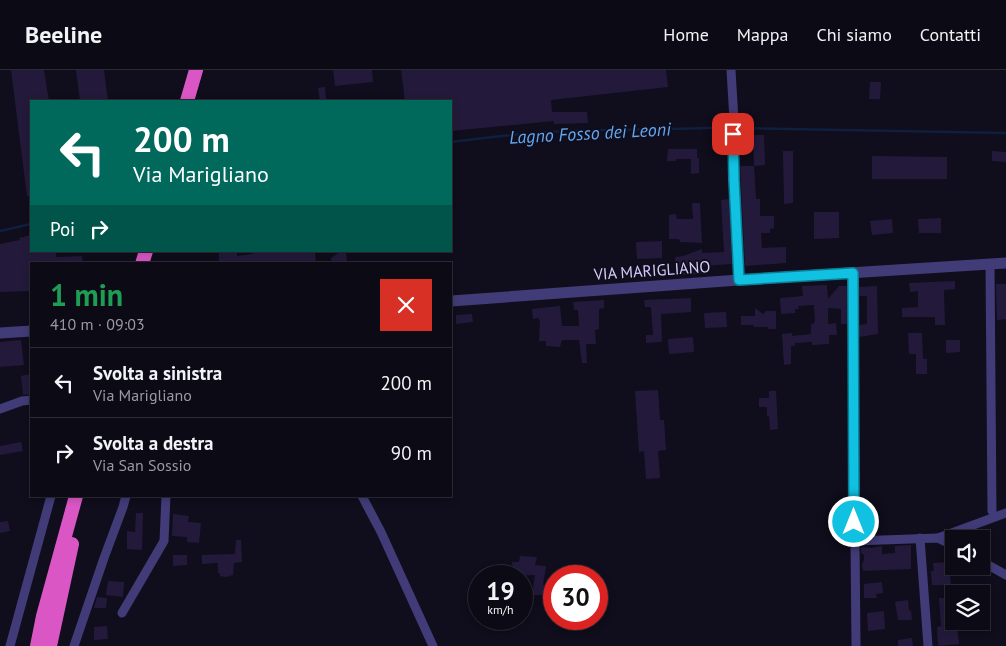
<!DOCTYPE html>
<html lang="it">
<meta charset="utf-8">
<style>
body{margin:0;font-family:"PT Sans",sans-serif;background:#15131e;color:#f1f3f6;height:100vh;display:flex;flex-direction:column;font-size:19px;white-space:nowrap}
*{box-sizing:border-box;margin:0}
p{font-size:16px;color:#9a9aa0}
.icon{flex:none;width:28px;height:28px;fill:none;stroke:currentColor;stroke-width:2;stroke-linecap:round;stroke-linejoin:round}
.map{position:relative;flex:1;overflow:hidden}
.sheet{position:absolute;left:30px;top:192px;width:422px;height:235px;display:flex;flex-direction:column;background:#0c0a15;border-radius:0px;box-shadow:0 2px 8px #0003,0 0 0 1px #2c2b34}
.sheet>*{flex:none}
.hud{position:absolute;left:30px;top:30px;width:422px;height:152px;border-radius:0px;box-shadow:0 2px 8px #0003,0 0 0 1px #2c2b34;background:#00695c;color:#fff;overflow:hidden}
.controls{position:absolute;left:945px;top:460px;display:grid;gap:10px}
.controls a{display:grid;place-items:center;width:45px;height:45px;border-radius:0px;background:#0c0a15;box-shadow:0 2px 8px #0003,0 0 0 1px #2c2b34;font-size:25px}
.speed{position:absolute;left:468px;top:495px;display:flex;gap:10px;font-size:25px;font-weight:700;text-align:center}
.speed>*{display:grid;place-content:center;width:65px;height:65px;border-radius:50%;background:#0c0a15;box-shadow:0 2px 8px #0003,0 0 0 1px #2c2b34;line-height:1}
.speed small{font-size:12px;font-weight:400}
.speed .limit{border:8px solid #d22;background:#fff;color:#111}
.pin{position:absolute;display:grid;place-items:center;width:42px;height:42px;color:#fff;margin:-21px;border-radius:10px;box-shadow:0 2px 8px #0006}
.me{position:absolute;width:55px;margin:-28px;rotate:0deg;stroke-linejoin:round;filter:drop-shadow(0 0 4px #0008)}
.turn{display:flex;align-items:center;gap:18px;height:105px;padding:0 20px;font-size:22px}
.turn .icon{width:65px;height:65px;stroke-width:2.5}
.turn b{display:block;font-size:35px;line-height:42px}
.then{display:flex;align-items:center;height:48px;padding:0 20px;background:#0003;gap:10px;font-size:19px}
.round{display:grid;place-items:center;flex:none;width:52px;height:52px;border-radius:0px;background:#15131e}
.head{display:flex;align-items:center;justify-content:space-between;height:85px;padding:0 20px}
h1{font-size:30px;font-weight:800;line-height:38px;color:#1e9e55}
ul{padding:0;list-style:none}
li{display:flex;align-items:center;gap:15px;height:70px;padding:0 20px;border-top:1px solid #2c2b34}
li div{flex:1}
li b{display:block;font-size:19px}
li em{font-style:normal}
header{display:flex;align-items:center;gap:30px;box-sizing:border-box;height:70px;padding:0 25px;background:#0c0a15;border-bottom:1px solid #2c2b34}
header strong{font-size:24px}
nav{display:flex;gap:28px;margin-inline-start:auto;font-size:18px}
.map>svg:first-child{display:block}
</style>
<header>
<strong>Beeline</strong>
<nav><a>Home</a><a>Mappa</a><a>Chi siamo</a><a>Contatti</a></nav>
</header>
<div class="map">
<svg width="1006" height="576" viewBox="0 0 1006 576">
<rect width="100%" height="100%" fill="#100d1c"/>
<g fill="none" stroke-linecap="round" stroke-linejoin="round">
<g stroke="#0f1f3e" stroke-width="2.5">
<polyline points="739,58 1006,63"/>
<path d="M451,72c40,-5 79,-10 119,-11 53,-2 106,-1 158,-4"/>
<polyline points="0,161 31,154"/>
</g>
</g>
<g fill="#231a3b">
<polygon points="11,0 44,0 49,31 31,31 31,126 27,126"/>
<polygon points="76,0 104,0 108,31 80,31"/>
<polygon points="333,0 372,0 373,12 335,16"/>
<polygon points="401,0 666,0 668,17 551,30 552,42 587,42 588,53 554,54 554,51 451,61 451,31 405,31"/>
<polygon points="870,12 881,12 880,29 869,29"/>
<polygon points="325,17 326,31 320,31 318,18"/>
<polygon points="753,65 764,65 765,95 754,96"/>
<polygon points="668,79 697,79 697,88 699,88 699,103 691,104 691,89 676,89 676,91 667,91"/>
<polygon points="783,81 793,81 793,133 784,134"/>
<polygon points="992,81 1006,82 1006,92 992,91"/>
<polygon points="872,86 947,87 947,109 872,109"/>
<polygon points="740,96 754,96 756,129 760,129 760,146 774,146 774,158 770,159 770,163 761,163 762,178 786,177 786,193 745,196"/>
<polygon points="729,129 732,194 702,196 702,204 676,205 675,187 683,186 702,179 702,183 724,182 721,130"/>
<polygon points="692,133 700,133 702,173 680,172 679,169 669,169 669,145 676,144 677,149 693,149"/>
<polygon points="814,142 839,142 839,168 814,169"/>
<polygon points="941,148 941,163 919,163 918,149"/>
<polygon points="892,149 893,163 872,165 870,151"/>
<polygon points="31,165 31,181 56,181 56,187 82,186 83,194 31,194 31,221 0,222 0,174 20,170 19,168"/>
<polygon points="662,171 662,188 637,189 636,172"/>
<polygon points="219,181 237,181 237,186 252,184 252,181 315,181 316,194 247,194 247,191 219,191"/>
<polygon points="341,181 346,181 347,194 332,194 331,188"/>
<polygon points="955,211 955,219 944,220 945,255 935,255 935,247 902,247 902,238 918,237 918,221 910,222 909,213"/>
<polygon points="996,214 1006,214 1006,249 997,250"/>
<polygon points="827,215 828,229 839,216 847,216 847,254 841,254 841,239 828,238 828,254 836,253 837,265 829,265 829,274 812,275 812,272 795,273 795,276 791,276 791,294 784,295 782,264 792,263 792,266 811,264 811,254 814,254 814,252 815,252 814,235 798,236 799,239 795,239 795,243 781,244 780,228 803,226 802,216"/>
<polygon points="877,216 878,264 859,267 859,255 867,254 867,226 859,226 859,217"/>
<polygon points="691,228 691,242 661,244 662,272 646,273 646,265 653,265 651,237 645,237 644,230"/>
<polygon points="604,230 604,238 599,239 599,259 595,260 596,274 586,274 587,293 582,293 579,270 562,270 560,277 546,276 546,271 539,271 540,250 539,251 539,248 533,249 532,239 560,236 562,256 579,256 578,240 574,240 573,232"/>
<polygon points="755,238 763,244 766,241 776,241 776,259 768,259 768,257 754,257 753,255 741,255 741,246 755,246"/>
<polygon points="726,242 727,257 705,258 704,243"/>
<polygon points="472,244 473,252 456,254 456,245"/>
<polygon points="908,263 922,263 923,289 927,289 927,304 916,304 916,284 909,284"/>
<polygon points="693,267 694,282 669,284 668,269"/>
<polygon points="21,270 24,295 0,297 0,272"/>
<polygon points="946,270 960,270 960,282 946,283"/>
<polygon points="31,304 31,324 23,325 21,306"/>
<polygon points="658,320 660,350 664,350 666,380 658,381 660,408 646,409 644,381 639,382 635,321"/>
<polygon points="769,321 776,321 778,359 770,360 769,346 767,346 767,337 759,337 759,328 769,328"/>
<polygon points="21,372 23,381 0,385 0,376"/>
<polygon points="136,443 143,443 142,480 127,479 127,461 135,462"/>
<polygon points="173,444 189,446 188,452 201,453 199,473 187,472 187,467 172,466"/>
<polygon points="8,451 10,461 0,463 0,452"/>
<polygon points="236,470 241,470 242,492 234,493 233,505 226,507 220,506 220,503 218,503 218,493 202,494 202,485 235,484"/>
<polygon points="911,475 911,499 863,501 862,494 864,490 864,485 861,483 861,477 871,478 882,476 882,484 895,483 895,476"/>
<polygon points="173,485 187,485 187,495 173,496"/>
<polygon points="520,486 537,487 535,495 546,496 543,515 550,516 549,525 532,525 535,505 513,506 512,492 519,492"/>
<polygon points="948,492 951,515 932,515 931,501 934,501 933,493"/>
<polygon points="108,511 124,512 123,527 106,525"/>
<polygon points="882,512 883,523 876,524 877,528 864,528 864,514"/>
<polygon points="97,527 107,528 106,538 94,538"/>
<polygon points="939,528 953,528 954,556 957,555 959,574 938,576 937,557 941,556"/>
<polygon points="908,530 909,541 911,540 912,550 898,550 895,532"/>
<polygon points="884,541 885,559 868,561 867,543"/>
<polygon points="107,556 108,569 94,570 94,557"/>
<polygon points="912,568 913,576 898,576 898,570"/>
</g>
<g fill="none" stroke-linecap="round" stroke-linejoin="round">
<g stroke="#413b78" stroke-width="9">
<polyline points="731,0 734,50 734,110 739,210"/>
<polyline points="990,194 992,441"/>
<polyline points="853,203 854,471 938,468 954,476"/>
<polyline points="0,339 22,331 31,330"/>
<polyline points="362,426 381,462 433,576"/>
<polyline points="920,468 928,576"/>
<polyline points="938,468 1006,443"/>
<polyline points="855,471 856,576"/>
<polyline points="981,491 1006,505"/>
<polyline points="122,543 164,471 166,426"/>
<polyline points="10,576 51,426"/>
<polyline points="74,576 104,488 123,437 126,426"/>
</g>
<g stroke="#413b78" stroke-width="11">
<polyline points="451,231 739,210 1006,193"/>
<polyline points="0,263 31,261"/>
</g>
<g stroke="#da56c4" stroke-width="14">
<polyline points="187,31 196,0"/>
<polyline points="142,194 146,181"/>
<polyline points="37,576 43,546 76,426"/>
<polyline points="50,576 72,474"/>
</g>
</g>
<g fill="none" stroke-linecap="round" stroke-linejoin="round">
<defs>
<polyline id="route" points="733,64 734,110 739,210 853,203 854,452"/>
</defs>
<use href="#route" stroke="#0b7d93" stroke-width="12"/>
<use href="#route" stroke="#11c1e2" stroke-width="9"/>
</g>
<g text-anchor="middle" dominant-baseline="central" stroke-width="4" stroke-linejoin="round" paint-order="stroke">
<g font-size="16" fill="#d4cbfb" stroke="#100d1c">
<text transform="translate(652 200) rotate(-4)">VIA MARIGLIANO</text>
</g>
<g font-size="18" font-style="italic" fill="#61a8f3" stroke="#100d1c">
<text transform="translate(590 63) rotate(-3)">Lagno Fosso dei Leoni</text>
</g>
</g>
</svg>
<div class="controls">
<a><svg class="icon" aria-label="sound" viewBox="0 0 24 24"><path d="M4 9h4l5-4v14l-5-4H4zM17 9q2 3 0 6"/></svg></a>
<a><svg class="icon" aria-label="layers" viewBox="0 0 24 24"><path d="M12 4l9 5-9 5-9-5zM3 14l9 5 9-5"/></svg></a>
</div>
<div class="speed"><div>19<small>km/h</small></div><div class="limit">30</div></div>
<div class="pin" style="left:733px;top:64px;background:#d93025"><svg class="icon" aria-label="arrive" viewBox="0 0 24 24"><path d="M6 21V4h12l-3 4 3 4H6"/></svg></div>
<svg class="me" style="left:854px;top:452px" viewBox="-20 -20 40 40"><circle r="17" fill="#11c1e2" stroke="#fff" stroke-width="3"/><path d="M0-11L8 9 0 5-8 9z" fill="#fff"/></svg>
<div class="hud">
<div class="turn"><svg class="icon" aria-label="left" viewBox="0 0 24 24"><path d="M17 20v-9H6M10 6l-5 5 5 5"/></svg><div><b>200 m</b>Via Marigliano</div></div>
<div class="then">Poi<svg class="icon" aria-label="right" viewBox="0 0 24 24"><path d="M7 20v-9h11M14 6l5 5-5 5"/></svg></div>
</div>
<section class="sheet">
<div class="head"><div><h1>1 min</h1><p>410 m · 09:03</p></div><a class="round" style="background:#d93025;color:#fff"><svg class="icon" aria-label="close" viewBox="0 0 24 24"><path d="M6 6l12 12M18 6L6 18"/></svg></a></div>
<ul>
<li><svg class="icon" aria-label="left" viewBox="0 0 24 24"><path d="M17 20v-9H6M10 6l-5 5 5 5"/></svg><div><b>Svolta a sinistra</b><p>Via Marigliano</p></div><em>200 m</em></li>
<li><svg class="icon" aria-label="right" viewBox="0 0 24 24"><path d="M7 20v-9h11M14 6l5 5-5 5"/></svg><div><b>Svolta a destra</b><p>Via San Sossio</p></div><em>90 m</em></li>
</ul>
</section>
</div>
